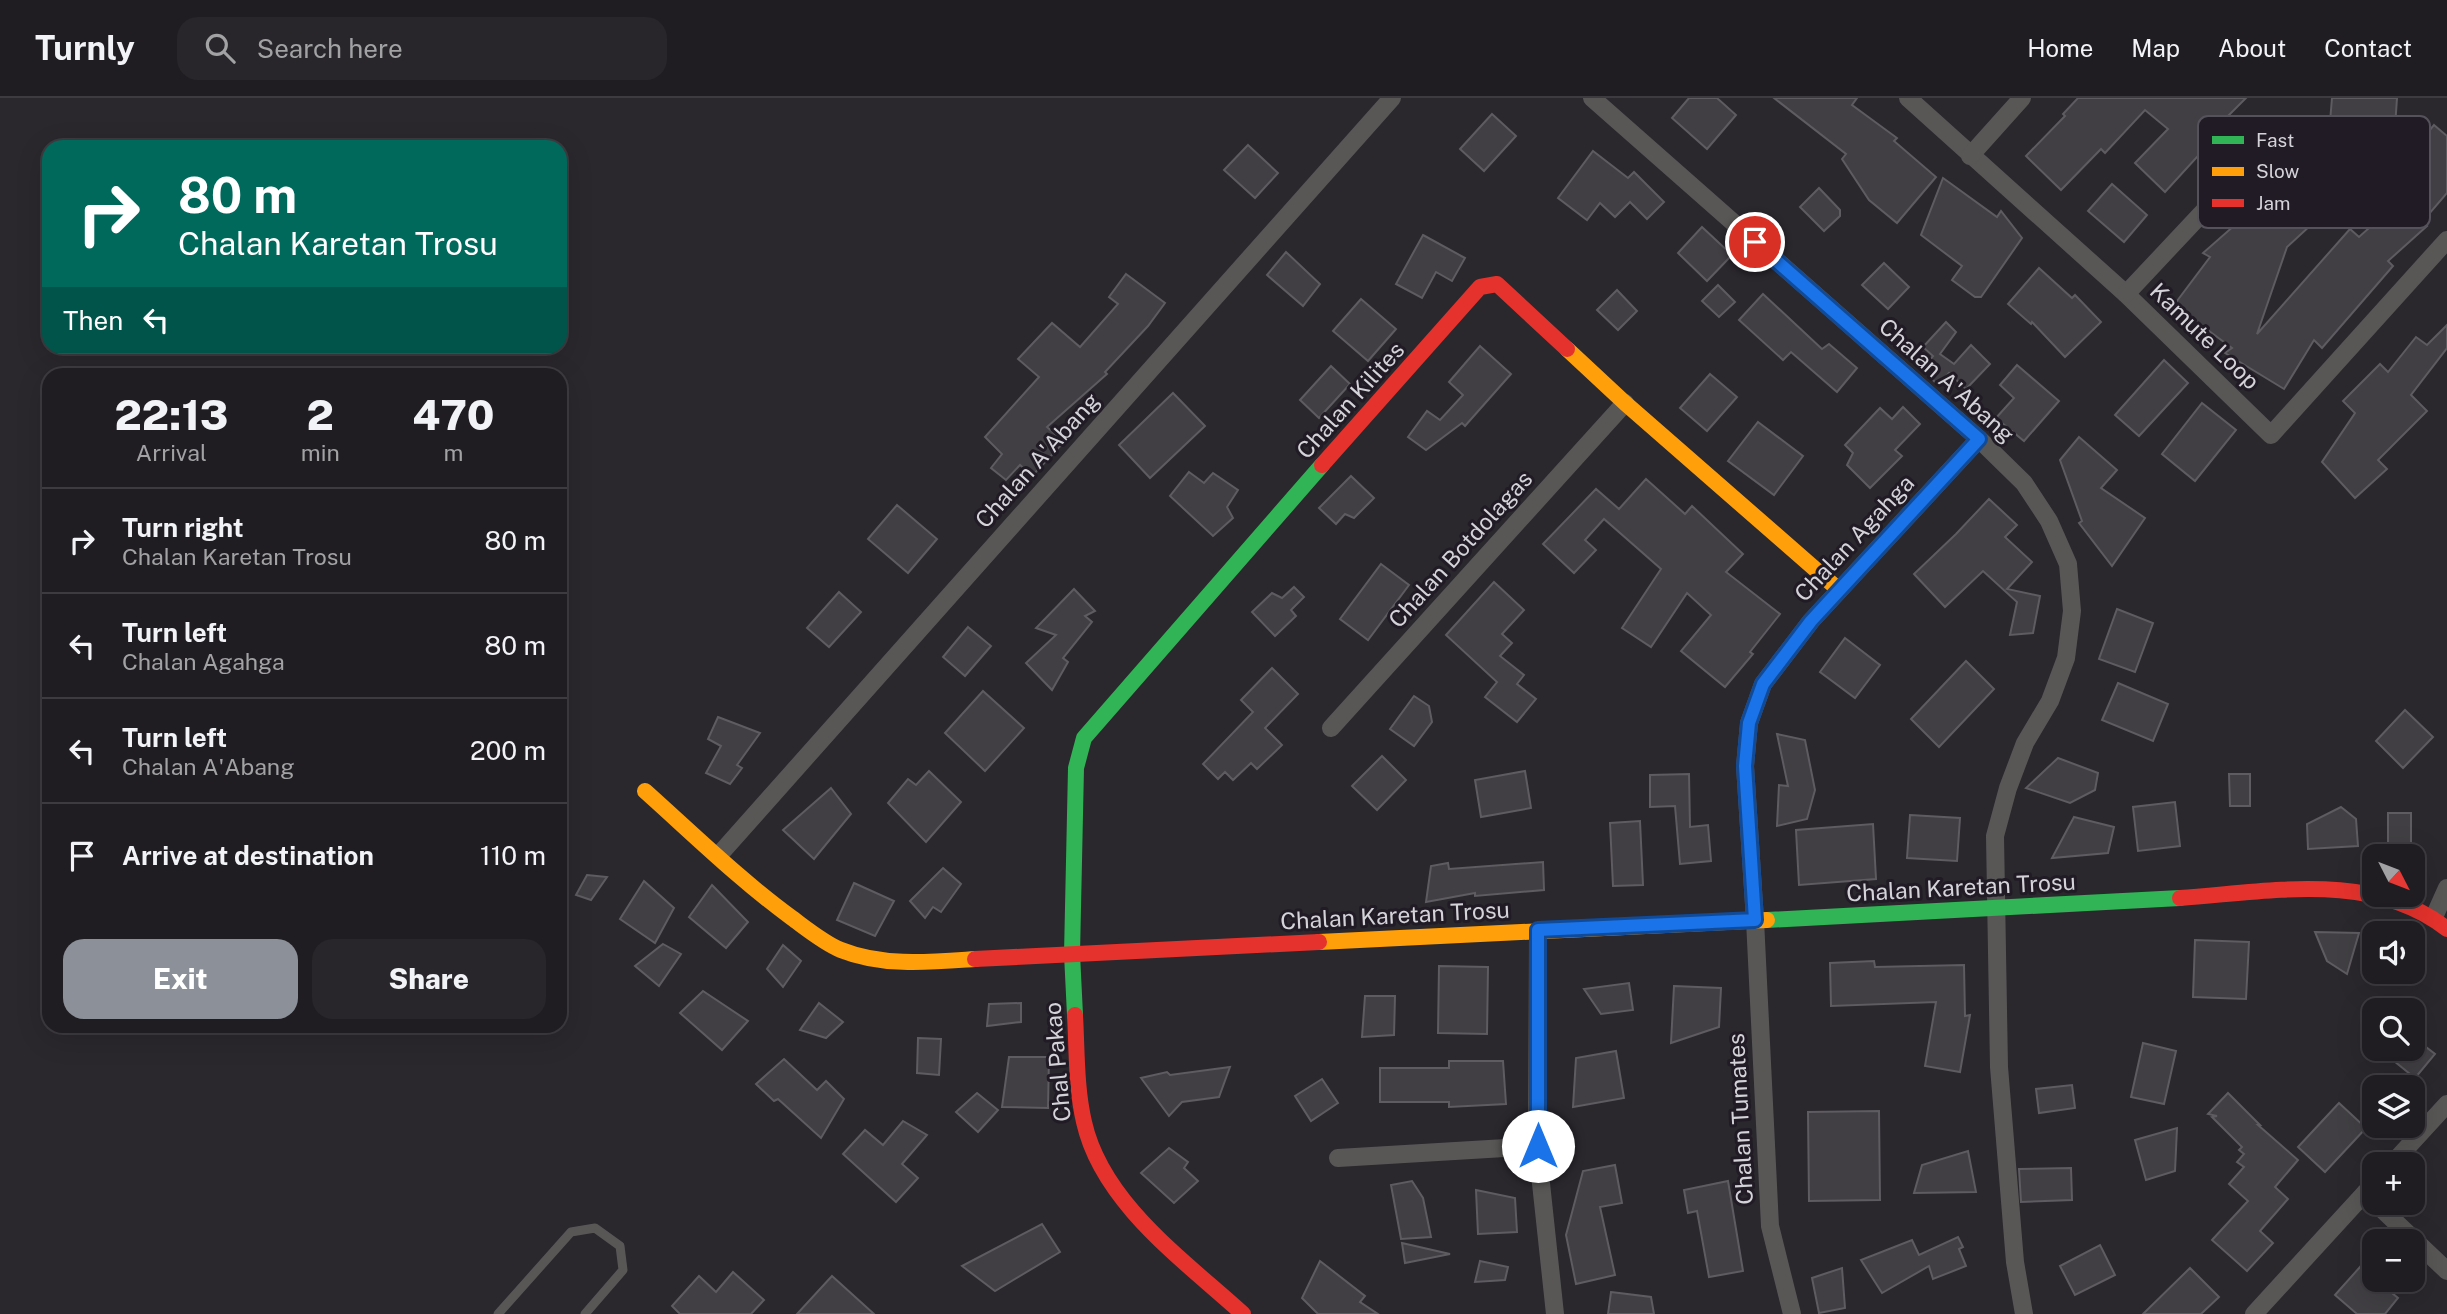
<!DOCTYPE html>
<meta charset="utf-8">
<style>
body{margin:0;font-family:"Public Sans",sans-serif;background:#28262a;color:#f1f3f6;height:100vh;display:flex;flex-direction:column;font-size:26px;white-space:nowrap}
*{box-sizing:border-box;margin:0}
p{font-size:23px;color:#a2a2a5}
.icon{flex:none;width:38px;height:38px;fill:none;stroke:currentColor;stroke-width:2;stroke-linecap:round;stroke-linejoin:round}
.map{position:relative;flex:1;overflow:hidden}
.details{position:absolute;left:42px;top:270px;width:525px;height:665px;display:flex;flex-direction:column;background:#201d22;border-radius:21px;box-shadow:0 7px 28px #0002,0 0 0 2px #3d3b40}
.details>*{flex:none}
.guide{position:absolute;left:42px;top:42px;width:525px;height:214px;border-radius:21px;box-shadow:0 7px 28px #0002,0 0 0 2px #3d3b40;background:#00695c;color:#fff;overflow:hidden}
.needle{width:46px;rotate:132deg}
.tools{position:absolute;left:2362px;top:746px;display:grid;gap:14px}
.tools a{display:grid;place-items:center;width:63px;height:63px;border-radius:14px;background:#201d22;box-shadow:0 7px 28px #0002,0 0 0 2px #3d3b40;font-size:35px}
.pin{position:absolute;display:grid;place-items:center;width:60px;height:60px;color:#fff;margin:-30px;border:4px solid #fff;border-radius:50%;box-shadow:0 2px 7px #0007}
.me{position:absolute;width:77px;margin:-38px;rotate:0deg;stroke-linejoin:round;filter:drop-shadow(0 0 5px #0008)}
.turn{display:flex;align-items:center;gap:24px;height:147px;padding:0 21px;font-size:32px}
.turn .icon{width:91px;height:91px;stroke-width:2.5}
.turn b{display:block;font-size:49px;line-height:60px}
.then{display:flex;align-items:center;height:66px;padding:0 21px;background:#0003;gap:14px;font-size:26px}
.eta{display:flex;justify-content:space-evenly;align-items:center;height:119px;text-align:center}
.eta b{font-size:42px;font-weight:800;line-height:49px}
.action{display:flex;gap:14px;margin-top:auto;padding:14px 21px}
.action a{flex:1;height:80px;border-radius:21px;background:#8c9099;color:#fff;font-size:28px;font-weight:800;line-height:80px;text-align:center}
.action a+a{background:#28262a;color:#f1f3f6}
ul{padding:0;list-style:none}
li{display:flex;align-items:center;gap:21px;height:105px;padding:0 21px;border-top:2px solid #3d3b40}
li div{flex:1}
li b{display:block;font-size:26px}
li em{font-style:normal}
header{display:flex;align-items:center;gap:42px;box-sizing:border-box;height:98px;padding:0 35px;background:#201d22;border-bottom:2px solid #3d3b40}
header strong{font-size:33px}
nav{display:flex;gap:38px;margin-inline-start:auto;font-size:24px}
.search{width:490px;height:63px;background:#28262a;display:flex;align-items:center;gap:18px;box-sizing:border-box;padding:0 24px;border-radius:21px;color:#a2a2a5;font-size:26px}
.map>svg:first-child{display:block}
</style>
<header>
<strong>Turnly</strong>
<div class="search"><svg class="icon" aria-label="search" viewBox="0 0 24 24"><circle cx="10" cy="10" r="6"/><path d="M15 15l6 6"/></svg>Search here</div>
<nav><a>Home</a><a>Map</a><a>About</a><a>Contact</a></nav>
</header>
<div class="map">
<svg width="2447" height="1216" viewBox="0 0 2447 1216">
<rect width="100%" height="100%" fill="#2a272d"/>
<g fill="#413f43" stroke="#5e5b61" stroke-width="2">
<polygon points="1689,0 1717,0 1736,17 1707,51 1672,20"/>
<polygon points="1774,0 1857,0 1852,7 1897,40 1894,43 1936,79 1897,125 1869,102 1842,61 1846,56"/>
<polygon points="2078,0 2246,0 2225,21 2229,24 2165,94 2135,65 2168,31 2145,12 2105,55 2101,51 2061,92 2026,58 2065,18 2063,16"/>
<polygon points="2332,0 2397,0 2395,29 2330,24"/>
<polygon points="1492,16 1516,38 1484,73 1460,51"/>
<polygon points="2434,27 2447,38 2447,95 2422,124 2427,128 2388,163 2393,168 2322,250 2314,242 2284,291 2225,255 2232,250 2174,207 2210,159 2203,155 2260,105 2253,98 2292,81 2324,115 2287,149 2257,236 2350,131 2359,139 2416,88 2397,71"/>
<polygon points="1248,47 1278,75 1255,100 1224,72"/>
<polygon points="1593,53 1628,80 1634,74 1664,104 1647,121 1630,104 1615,119 1600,105 1587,122 1558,100"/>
<polygon points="1943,80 1997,119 2001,113 2022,140 1981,199 1975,199 1952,182 1962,168 1921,137"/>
<polygon points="2112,86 2147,117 2124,144 2088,113"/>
<polygon points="1819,90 1840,112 1840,118 1824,133 1800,109"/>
<polygon points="1702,129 1732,157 1707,183 1678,155"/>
<polygon points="1423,137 1465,160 1452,183 1436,174 1422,200 1396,186"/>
<polygon points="1286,154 1320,186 1303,208 1267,177"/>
<polygon points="1884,165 1909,189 1888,211 1862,187"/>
<polygon points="2039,170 2072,200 2075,197 2101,224 2065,259 2032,224 2031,226 2008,206"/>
<polygon points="1126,176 1165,205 1148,228 1105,274 1107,276 1047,329 1064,344 1032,378 1020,367 1006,382 991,370 1002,356 985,339 1039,279 1018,261 1052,225 1080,249 1118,206 1109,199"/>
<polygon points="1718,187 1735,204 1719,219 1702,203"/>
<polygon points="1617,192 1637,213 1618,232 1597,212"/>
<polygon points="1763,196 1822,251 1829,246 1857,270 1837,294 1791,254 1783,262 1739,222"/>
<polygon points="1361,201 1396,231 1368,263 1333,233"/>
<polygon points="1946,224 1956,234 1940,256 1954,266 1971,247 1990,266 1966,291 1949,275 1938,287 1922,271 1933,258 1923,249"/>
<polygon points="2447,227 2447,250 2411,297 2427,313 2378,362 2387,371 2355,400 2322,364 2355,315 2343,303 2380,266 2388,274 2416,239 2427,247"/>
<polygon points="1480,248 1511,276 1465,328 1462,325 1426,352 1408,339 1427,313 1440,322 1463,297 1449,284"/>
<polygon points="2164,262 2188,285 2139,338 2115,317"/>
<polygon points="2017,267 2059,303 2024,343 1996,320 2014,300 2000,287"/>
<polygon points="1331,268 1350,286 1319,320 1300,302"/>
<polygon points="1710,276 1737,299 1707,333 1680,310"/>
<polygon points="1173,295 1205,328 1150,380 1119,347"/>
<polygon points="2202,305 2236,332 2195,383 2162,356"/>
<polygon points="1903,309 1920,326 1895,352 1902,358 1870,390 1847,367 1853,355 1845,347 1880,310 1892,321"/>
<polygon points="1758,324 1803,358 1774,397 1728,363"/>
<polygon points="2079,339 2117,372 2101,390 2145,420 2112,468 2079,425 2082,423 2060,362"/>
<polygon points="1189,374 1204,385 1213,375 1238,392 1227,409 1233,420 1213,438 1170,398"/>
<polygon points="1351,378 1374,400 1354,420 1345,416 1336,426 1319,410"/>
<polygon points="1646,381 1685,416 1692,408 1743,456 1726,474 1780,516 1750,554 1753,556 1725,589 1681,553 1711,517 1687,495 1651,549 1622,530 1661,471 1604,421 1585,442 1596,452 1574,475 1543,446 1596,391 1619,411"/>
<polygon points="1989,401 2017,427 2005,439 2032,464 2007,491 2040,498 2033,535 2010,537 2017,504 1983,473 1945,509 1914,476 1956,436"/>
<polygon points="897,407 937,441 908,475 868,441"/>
<polygon points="1381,466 1409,487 1368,542 1340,521"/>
<polygon points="1494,484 1524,512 1502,536 1512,545 1500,558 1524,577 1517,586 1536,601 1517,624 1485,599 1497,584 1446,537"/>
<polygon points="1294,489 1304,499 1291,512 1296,518 1275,538 1252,514 1272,495 1282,500"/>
<polygon points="1074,491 1095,513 1085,518 1092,524 1063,560 1068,564 1052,592 1026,565 1056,537 1036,530"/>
<polygon points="839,494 861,514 829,549 807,530"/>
<polygon points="2117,511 2153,525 2135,574 2099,561"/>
<polygon points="968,529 991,548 965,578 943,559"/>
<polygon points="1845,540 1880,567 1855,600 1820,574"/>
<polygon points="1966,563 1994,591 1939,649 1911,621"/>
<polygon points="1272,570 1298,596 1265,630 1282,647 1257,671 1251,665 1233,682 1225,674 1218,681 1203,666 1253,614 1241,602"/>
<polygon points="2118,585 2168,606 2153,643 2102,622"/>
<polygon points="983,593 1024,630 985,673 945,635"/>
<polygon points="1414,598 1429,608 1432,624 1414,648 1390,631"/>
<polygon points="2405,612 2433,639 2403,670 2376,643"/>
<polygon points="718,619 760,635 737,667 742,670 730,686 706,675 721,648 708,641"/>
<polygon points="1777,636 1805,642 1815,692 1807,721 1777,728 1779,687 1788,688"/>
<polygon points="1382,658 1406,682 1377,712 1352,688"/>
<polygon points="2058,660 2098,675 2095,692 2070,705 2026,690"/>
<polygon points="929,673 961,704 926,744 888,705 908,681 916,687"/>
<polygon points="1525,673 1531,710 1481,719 1475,682"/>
<polygon points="1689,676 1690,729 1708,727 1711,763 1680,766 1675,708 1650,709 1650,677"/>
<polygon points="2229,676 2250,676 2250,708 2230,708"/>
<polygon points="831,690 851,716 814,761 783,732"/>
<polygon points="2175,704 2180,748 2138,753 2133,709"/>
<polygon points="2341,709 2356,721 2358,748 2308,751 2307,726"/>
<rect x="2388" y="715" width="23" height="33"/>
<polygon points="1910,717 1960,720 1957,763 1907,760"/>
<polygon points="2074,719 2114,729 2108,755 2052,760"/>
<polygon points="1640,723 1643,787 1613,788 1610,725"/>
<polygon points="1873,726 1876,781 1799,787 1796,732"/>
<polygon points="1543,764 1544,792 1475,798 1475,795 1426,804 1431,768 1448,765 1449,771"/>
<polygon points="943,770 961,786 941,814 933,809 925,820 910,803"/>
<polygon points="587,777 607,779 591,802 576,797"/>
<polygon points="644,783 674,810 655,845 620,821"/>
<polygon points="854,785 894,803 875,838 837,822"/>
<polygon points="712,787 748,824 726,850 689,819"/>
<polygon points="2315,834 2359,835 2347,876 2327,863"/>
<polygon points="2195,842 2249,844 2246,901 2193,899"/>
<polygon points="663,846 681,856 659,888 635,868"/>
<polygon points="783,847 801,863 783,889 767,871"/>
<polygon points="1874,863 1875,869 1964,867 1965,918 1970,917 1960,974 1925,968 1936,904 1831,908 1830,865"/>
<polygon points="1439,868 1488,869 1487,936 1438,935"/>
<polygon points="1629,885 1633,912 1601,916 1584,891"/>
<polygon points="1674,888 1721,890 1719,929 1671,945"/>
<polygon points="703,893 748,923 722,952 680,915"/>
<polygon points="1365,898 1395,898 1394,937 1362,939"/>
<polygon points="819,905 843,924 826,940 800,932"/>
<polygon points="1021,905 1021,924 987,928 989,906"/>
<polygon points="2413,939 2435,956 2415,980 2378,950 2413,950"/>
<polygon points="918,940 941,941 939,977 917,975"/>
<polygon points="2143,945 2176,953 2164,1006 2131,999"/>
<polygon points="1616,953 1624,1000 1573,1009 1576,960"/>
<polygon points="1009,959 1049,959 1048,1010 1002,1009"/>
<polygon points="784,961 817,992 826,983 844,1001 821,1040 778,1001 774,1003 756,986"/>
<polygon points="1449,963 1503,963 1506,1006 1449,1009 1449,1004 1380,1004 1380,970 1449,970"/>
<polygon points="1230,969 1219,999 1182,1004 1169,1018 1141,980 1167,974 1170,977"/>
<polygon points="1322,981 1338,1005 1311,1023 1295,998"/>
<polygon points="2072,987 2075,1010 2039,1015 2036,991"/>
<polygon points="977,995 998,1012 978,1034 956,1014"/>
<polygon points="2228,995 2260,1027 2258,1027 2298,1062 2275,1089 2288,1101 2260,1133 2273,1145 2247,1173 2212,1142 2248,1103 2229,1086 2244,1069 2237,1064 2244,1056 2239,1052 2242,1049 2212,1019 2217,1018 2208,1016"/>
<polygon points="2339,1005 2366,1030 2325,1074 2298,1049"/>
<polygon points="1879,1013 1880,1102 1809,1103 1808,1014"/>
<polygon points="903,1023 927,1037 902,1066 918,1080 896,1104 843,1056 865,1032 883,1047"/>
<polygon points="2177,1030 2175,1073 2146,1082 2135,1042"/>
<polygon points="1169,1050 1188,1064 1184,1070 1198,1083 1174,1105 1141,1075"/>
<polygon points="1968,1053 1976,1094 1914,1095 1922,1067"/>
<polygon points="1615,1067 1622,1105 1600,1109 1615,1177 1576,1186 1566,1137 1583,1073"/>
<polygon points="2071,1070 2072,1102 2021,1104 2019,1071"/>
<polygon points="1412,1083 1423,1100 1431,1139 1401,1141 1391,1087"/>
<polygon points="1728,1083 1743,1173 1709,1179 1697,1113 1688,1115 1684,1092"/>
<polygon points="1476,1092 1515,1100 1517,1134 1478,1136"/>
<polygon points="1042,1126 1060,1154 995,1193 962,1168"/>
<polygon points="1958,1139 1963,1149 1959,1151 1966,1168 1933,1181 1929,1168 1882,1195 1861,1162 1912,1142 1919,1157"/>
<polygon points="1402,1145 1450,1156 1405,1165"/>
<polygon points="2100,1147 2115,1177 2075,1197 2060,1168"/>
<polygon points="1320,1163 1365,1198 1360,1204 1378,1216 1318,1216 1302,1200"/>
<polygon points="1480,1163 1508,1169 1505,1182 1475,1184"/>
<polygon points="2360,1169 2398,1200 2385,1216 2357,1216 2335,1197"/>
<polygon points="1842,1170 1845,1210 1819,1215 1812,1180"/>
<polygon points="2190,1170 2219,1199 2201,1216 2143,1216"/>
<polygon points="733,1174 764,1202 751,1216 680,1216 672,1208 699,1178 716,1194"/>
<polygon points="832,1178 874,1216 797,1216"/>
<polygon points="1611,1194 1651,1199 1654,1216 1608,1216"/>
</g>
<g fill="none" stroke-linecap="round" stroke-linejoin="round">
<polyline stroke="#585756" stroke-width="9" points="498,1216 571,1134 595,1130 620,1148 623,1172 585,1216"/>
<g stroke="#585756" stroke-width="18">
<polyline points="1592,0 1979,341 2024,385 2049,423 2068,466 2072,513 2066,560 2050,603 2025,645 2008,690 1995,738 1999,969 2015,1164 2024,1216"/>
<polyline points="1908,0 2126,196 2271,337 2447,142"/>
<polyline points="1970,58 2022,0"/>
<polyline points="2126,196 2281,31"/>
<polyline points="1331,630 1625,305"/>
<polyline points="719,757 1392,0"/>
<polyline points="2434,819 2447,790"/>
<polyline points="1538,833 1537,1048 1555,1216"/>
<polyline points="1338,1060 1537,1048"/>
<polyline points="2392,1066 2447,1006"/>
<polyline points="2365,1095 2447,1173"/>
<polyline points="1792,1216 1770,1128 1755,822 1745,668 1749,625 1763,586 1811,523 1979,341"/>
<polyline points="2254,1216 2375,1084"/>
</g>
<g stroke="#30b455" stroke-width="16">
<polyline points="1767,822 2180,800"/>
<polyline points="1075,917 1072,856 1076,670 1084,640 1322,367"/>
</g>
<g stroke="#ff9f0a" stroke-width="16">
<polyline points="1567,251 1625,305 1839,492"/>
<path d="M645,693c48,43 95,89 147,127 15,11 32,25 49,32 42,17 91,12 134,9"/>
<polyline points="1319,844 1767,822"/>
</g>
<g stroke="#e5322d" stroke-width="16">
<polyline points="1322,367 1480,189 1497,186 1567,251"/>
<path d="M2180,800c88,-6 192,-28 267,31"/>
<polyline points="975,861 1319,844"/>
<path d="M1075,917c2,36 1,73 9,107 18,81 101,139 159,192"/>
</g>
</g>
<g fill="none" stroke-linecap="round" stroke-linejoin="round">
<defs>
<polyline id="route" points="1538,1048 1538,832 1755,822 1745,668 1749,625 1763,586 1811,523 1979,341 1755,144"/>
</defs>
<use href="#route" stroke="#114b97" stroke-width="18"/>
<use href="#route" stroke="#1a73e8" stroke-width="12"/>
</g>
<g text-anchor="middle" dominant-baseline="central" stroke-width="6" stroke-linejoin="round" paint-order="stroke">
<g font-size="23" fill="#d5d3da" stroke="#201b25">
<text transform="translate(2205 238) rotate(44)">Kamute Loop</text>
<text transform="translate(1947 282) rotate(42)">Chalan A'Abang</text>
<text transform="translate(1350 302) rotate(-48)">Chalan Kilites</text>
<text transform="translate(1037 362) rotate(-48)">Chalan A'Abang</text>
<text transform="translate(1854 440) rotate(-47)">Chalan Agahga</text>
<text transform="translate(1460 451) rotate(-48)">Chalan Botdolagas</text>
<text transform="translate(1961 789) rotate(-3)">Chalan Karetan Trosu</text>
<text transform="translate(1395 817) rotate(-3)">Chalan Karetan Trosu</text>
<text transform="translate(1057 964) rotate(-95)">Chal Pakao</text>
<text transform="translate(1740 1021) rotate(-93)">Chalan Tumates</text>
</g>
</g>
<rect x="2198" y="18" width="232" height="112" rx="10" fill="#201b25" stroke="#56525b" stroke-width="2"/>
<rect x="2212" y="38" width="32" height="8" fill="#30b455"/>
<rect x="2212" y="69" width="32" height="9" fill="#ff9f0a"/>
<rect x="2212" y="101" width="32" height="8" fill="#e5322d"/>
<g font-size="19" fill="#d5d3da">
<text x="2256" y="49">Fast</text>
<text x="2256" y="80">Slow</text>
<text x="2256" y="112">Jam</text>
</g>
</svg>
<div class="tools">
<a><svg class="needle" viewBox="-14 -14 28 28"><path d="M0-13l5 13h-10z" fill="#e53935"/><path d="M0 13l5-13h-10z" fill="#a2a2a5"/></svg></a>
<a><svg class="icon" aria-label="sound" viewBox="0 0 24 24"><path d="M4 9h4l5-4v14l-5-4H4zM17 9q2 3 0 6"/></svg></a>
<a><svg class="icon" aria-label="search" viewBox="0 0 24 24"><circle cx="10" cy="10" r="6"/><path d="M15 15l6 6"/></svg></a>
<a><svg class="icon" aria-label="layers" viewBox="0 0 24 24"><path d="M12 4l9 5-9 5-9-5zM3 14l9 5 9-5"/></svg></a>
<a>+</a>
<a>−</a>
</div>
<div class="pin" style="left:1755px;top:144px;background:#d93025"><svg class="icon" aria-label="arrive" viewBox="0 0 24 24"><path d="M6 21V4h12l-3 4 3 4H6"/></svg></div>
<svg class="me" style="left:1538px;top:1048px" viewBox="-20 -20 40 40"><circle r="19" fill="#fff"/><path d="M0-13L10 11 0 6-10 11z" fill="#1a73e8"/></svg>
<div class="guide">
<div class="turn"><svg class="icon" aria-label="right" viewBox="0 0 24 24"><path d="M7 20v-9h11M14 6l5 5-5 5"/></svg><div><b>80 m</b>Chalan Karetan Trosu</div></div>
<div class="then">Then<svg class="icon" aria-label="left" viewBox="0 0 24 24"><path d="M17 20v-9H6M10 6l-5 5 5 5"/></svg></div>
</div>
<section class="details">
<div class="eta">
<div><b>22:13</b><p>Arrival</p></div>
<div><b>2</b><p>min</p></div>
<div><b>470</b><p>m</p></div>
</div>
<ul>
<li><svg class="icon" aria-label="right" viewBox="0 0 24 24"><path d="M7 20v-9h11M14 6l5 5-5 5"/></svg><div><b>Turn right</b><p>Chalan Karetan Trosu</p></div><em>80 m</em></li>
<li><svg class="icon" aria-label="left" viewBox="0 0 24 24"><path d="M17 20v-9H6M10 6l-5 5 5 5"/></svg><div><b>Turn left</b><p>Chalan Agahga</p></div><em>80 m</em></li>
<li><svg class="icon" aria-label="left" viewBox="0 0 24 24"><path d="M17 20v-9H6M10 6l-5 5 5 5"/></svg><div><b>Turn left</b><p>Chalan A'Abang</p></div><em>200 m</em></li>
<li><svg class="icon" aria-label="arrive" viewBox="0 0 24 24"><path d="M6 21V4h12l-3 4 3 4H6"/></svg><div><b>Arrive at destination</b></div><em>110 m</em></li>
</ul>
<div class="action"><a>Exit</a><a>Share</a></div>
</section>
</div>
